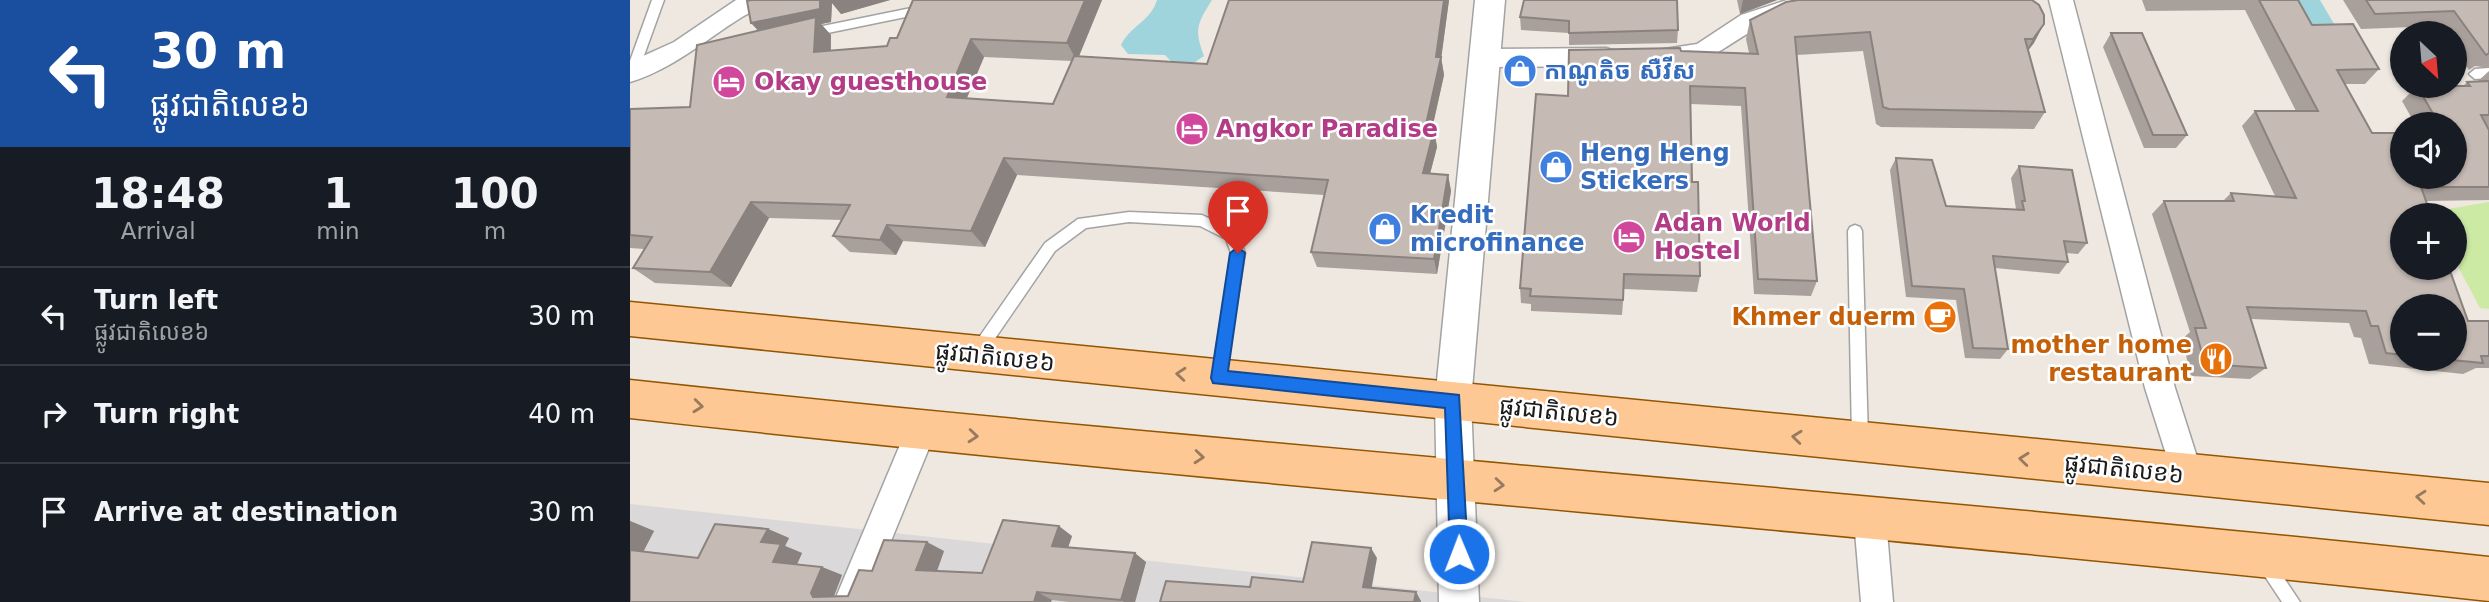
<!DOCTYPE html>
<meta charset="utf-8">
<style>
body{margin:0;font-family:"DejaVu Sans","Noto Sans Khmer",sans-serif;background:#242831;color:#f1f3f6;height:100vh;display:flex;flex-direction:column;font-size:26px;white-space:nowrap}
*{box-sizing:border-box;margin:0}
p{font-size:23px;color:#9ea1a6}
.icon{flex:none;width:38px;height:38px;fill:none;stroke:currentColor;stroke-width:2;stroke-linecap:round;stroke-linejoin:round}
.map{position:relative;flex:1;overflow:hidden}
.side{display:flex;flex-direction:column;background:#171b24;width:630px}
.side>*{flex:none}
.guide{background:#1a4fa0;color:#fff;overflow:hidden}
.needle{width:46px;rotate:154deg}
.tools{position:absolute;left:1760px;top:21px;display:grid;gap:14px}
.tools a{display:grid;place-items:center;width:77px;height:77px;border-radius:50%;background:#171b24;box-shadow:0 2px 5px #0004;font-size:35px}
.pin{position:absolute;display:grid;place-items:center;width:60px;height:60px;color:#fff;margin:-72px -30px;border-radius:50% 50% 50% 0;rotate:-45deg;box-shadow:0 0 7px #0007}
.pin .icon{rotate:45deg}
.me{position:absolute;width:77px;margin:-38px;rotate:359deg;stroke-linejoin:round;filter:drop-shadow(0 0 5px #0008)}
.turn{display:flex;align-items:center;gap:24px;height:147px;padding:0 35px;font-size:32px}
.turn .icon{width:91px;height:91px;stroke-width:2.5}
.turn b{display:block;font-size:49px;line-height:60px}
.eta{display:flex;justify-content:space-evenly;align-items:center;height:119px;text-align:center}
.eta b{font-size:42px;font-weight:700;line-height:49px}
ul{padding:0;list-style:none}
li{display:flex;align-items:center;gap:21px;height:98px;padding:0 35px;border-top:2px solid #363941}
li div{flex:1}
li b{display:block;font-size:26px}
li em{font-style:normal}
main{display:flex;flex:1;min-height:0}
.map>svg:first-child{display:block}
</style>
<main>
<section class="side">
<div class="guide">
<div class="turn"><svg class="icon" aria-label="left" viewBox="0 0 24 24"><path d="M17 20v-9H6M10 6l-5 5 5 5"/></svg><div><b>30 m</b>ផ្លូវជាតិលេខ៦</div></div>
</div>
<div class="eta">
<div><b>18:48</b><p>Arrival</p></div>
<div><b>1</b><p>min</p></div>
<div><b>100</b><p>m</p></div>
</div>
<ul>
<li><svg class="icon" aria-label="left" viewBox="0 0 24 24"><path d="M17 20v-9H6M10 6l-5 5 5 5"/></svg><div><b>Turn left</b><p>ផ្លូវជាតិលេខ៦</p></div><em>30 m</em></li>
<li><svg class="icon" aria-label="right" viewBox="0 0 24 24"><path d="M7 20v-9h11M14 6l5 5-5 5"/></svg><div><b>Turn right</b></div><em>40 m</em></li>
<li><svg class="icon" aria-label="arrive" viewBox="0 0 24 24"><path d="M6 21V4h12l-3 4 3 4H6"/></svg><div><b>Arrive at destination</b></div><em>30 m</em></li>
</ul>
</section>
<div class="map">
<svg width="1859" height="602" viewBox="0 0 1859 602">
<rect width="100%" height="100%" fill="#eee8e1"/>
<polygon fill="#dad8d9" points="0,504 897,602 0,602"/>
<polygon fill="#cceaa4" points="1859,202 1859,309 1850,308 1825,261 1825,215 1801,215 1800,212"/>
<g fill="#9fd4dd">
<path d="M527,0h55c-15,24 -18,29 -8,56l-15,10h-13l-11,-11 -37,-1 -7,-9c9,-19 30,-24 36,-45z"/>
<polygon points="1661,0 1690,0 1710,34 1680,35"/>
</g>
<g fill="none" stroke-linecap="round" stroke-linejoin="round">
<defs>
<g id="service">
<polygon points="22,0 34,0 8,72 2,77 0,76 0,61"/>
<polygon points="296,5 302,9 300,12 178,37 172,33 178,29"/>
<polygon points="1859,68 1859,78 1845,79 1839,74 1845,69"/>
<polygon points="499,212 572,215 606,231 615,253 594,382 589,384 584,382 582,377 601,253 596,239 570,226 499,222 456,228 425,251 353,356 348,357 343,356 341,351 343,346 415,243 448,219"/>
<polygon points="1225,225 1230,227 1232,231 1238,438 1235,443 1230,445 1225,443 1222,438 1218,231 1220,227"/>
<polygon points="1634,555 1640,557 1670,602 1652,602 1626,563 1628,557"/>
</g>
<g id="minor">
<path d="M106,0h33c-6,10 -18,11 -27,17 -37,23 -69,52 -112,65v-20l44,-20z"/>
<path d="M1157,0h70l-4,6 -8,2c-27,3 -54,6 -79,16 -38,16 -66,54 -114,39l-3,-6 3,-6 45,-7 44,-29z"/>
<polygon points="1419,0 1443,0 1545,388 1573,476 1569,486 1558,491 1547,486 1543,476 1515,388"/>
<polygon points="976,48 985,51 988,57 985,63 976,66 856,67 847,64 844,58 847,52 856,49"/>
<polygon points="291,417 302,421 306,431 236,602 204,602 280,421"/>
<polygon points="1240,505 1251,509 1256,520 1263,602 1231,602 1224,520 1229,509"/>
</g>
<polygon id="tertiary" points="845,0 875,0 841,401 849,602 809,602 805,401"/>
<g id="primary">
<polygon points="0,302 1859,483 1859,525 0,336"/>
<path d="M0,380c619,67 1240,111 1859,177v44c-619,-68 -1240,-114 -1859,-183z"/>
</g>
</defs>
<use href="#service" stroke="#a3a3a3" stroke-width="3"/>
<use href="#minor" stroke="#a3a3a3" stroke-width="3"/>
<use href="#tertiary" stroke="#a3a3a3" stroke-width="3"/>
<use href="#primary" stroke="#935600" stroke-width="3"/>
<use href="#service" fill="#fff" fill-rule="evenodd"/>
<use href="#minor" fill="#fff" fill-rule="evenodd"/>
<use href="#tertiary" fill="#fff" fill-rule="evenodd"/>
<use href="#primary" fill="#fec895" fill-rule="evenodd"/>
</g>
<g fill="#a9a09b" fill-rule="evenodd">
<path d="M121,0h139l-49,14 -9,-11 -1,19 -10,2 10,11v16l56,-5 10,-8 16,-38h189l-23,56 128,8 242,-64 -8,57 3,18 -12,55h2l3,17 -7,27 18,1 3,16 -14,83 -120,-7 -6,-15 13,-57 -307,-20 -32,72 -82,-6 -7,14 -46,-3 -17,-16 9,-16 -73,-2 -38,69 -76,-4 -22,-15 11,-19 -14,-1v-139l60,-2 68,-76zM354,57l88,4 -19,43 -86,-6z"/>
<polygon points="1107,0 1147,0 1110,14"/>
<polygon points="1402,0 1404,43 1398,50 1415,112 1404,129 1251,127 1246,124 1233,51 1167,55 1187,281 1181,296 1124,294 1111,106 1061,104 1062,182 1070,276 1067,292 994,289 992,315 901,311 901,304 891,303 890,288 938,96 1051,51 1119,53 1116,39 1120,20"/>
<path d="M1512,0h156l14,25 67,44 -14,15h-20l27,49 31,44 52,-53h-40l-13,-23 15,-15h46l4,-4h10l12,-11v129l-63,1 42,120h21v47h-13l-13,6 -94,-10 -8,-26 -7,-1 -5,-14 -98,-4 15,49 -16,11 -59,-3 -9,-37 8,-7 -38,-118 12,-13h59l8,-8 44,3 -33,-70 13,-15h41l-51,-101 -99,1zM1773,306l52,53h-52z"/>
<polygon points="1713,0 1859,0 1859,68 1845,66 1839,70 1825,49 1825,33 1814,33 1809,26 1731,29"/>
<polygon points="890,17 1048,30 1047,43 939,45 939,33 891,30"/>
<polygon points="1481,33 1557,135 1546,148 1514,148 1473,47"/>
<polygon points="1266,158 1316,206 1386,209 1381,178 1389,166 1457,243 1448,254 1436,253 1438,262 1429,274 1365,268 1378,349 1370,359 1335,358 1326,300 1276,297 1260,170"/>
<polygon points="0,521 24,531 13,552 68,558 138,529 159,538 155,546 172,553 167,564 192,567 212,575 204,596 218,596 242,571 314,551 307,571 352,573 442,536 438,548 516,562 505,602 439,602 422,600 0,602"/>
</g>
<g fill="#8a827e">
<polygon points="190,0 260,0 211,14 202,3 201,22 191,24 201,35 200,70 133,36 121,23"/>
<polygon points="455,0 472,0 447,61 437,43"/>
<polygon points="814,0 819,0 811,60 811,57 814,75 798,146 795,129"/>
<polygon points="1113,0 1147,0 1110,14"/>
<polygon points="1414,24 1404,43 1393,57 1403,39"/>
<polygon points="341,39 354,57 330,114 317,97"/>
<polygon points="804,130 807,147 796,189 793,173"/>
<polygon points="374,158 387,175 355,247 341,231"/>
<polygon points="818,175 821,191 807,274 804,259"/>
<polygon points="121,202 139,218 101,287 80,272"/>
<polygon points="257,225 273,241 266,255 250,240"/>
<polygon points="0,521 24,531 10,558 0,554"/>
<polygon points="429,526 442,536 435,556 422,546"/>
<polygon points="138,529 159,538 155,546 172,553 164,571 143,562 131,542"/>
<polygon points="297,542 314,551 304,579 286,570"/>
<polygon points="741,548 747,558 740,597 733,587"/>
<polygon points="505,553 516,562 505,602 494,602 491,600"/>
<polygon points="192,567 212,575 202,601 183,597 181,593"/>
<polygon points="407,592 422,600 421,602 404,602"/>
<polygon points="786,592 791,601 791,602 784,602"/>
</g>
<g fill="#c5bab4" stroke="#8a827e" stroke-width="2">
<polygon points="121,0 190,0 190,9 121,23 117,1"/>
<polygon points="283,0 455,0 437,43 341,39 317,97 423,104 444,56 577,64 599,0 814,0 806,57 811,57 795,129 804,130 793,173 818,175 804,259 681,252 698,180 374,158 341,231 257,225 250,240 203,236 220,205 121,202 80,272 3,268 22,237 0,235 0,109 60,107 67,45 186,17 184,52 257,46 260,38 267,38"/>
<polygon points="894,0 1047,0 1048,30 939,33 939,21 890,17"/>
<polygon points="1168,0 1402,0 1409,5 1414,15 1414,24 1403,39 1395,39 1415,112 1259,109 1253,107 1240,32 1165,37 1187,281 1128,279 1115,88 1060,86 1062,182 1068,182 1070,276 994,274 993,300 900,296 901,289 890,288 906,94 938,96 939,50 1050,48 1051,51 1128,54 1120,20 1156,2"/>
<polygon points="1629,0 1668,0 1682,25 1723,24 1749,69 1707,70 1742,133 1773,133 1773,177 1825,177 1825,124 1809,124 1787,86 1840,86 1837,82 1859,81 1859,115 1851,115 1859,130 1859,187 1791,187 1801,215 1773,215 1773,268 1819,268 1838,321 1859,321 1859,356 1851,356 1853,363 1811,359 1825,359 1825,306 1773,306 1773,355 1756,353 1748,326 1741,326 1736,311 1617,307 1636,368 1575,364 1565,328 1576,328 1534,201 1604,201 1601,193 1666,198 1625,111 1688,111"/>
<polygon points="1736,0 1859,0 1859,53 1856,55 1824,11 1745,14"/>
<polygon points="1481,33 1512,33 1557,135 1523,135"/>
<polygon points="1266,158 1302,160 1316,206 1394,210 1392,201 1395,201 1389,166 1442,170 1457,243 1434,241 1438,262 1363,256 1378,349 1343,348 1334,289 1282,286"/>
<polygon points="373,520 429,526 422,546 505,553 491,600 407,592 404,602 0,602 0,550 68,558 85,524 138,529 131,542 151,544 143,562 192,567 181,593 183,597 218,596 229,570 242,571 254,540 297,542 286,570 352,573"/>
<polygon points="682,542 741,548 733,587 786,592 784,602 530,602 536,581 620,587 622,577 673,582"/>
</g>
<defs><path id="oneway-chevron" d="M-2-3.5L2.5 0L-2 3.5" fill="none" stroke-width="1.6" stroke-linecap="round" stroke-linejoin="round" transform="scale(1.75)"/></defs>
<g stroke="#987b5f">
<use href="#oneway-chevron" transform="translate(551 374) rotate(-175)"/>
<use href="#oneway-chevron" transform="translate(68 406) rotate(6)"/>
<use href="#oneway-chevron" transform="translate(343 436) rotate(5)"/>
<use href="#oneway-chevron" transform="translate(1167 437) rotate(-174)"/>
<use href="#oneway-chevron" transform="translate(569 457) rotate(5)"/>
<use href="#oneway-chevron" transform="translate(1394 459) rotate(-174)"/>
<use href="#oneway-chevron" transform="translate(869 485) rotate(5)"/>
<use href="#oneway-chevron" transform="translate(1791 497) rotate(-175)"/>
</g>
<polygon fill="#1a73e8" stroke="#114b97" stroke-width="2" points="608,247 615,253 598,371 829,395 838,554 835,560 829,563 822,560 820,554 815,408 583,383 581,378 600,253"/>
<defs>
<symbol id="shop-disc" viewBox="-11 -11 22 22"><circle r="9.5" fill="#3f7fe0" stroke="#fff"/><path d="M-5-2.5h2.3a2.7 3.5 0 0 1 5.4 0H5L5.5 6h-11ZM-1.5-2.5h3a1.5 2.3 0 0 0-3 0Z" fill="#fff"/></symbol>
<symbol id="hotel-disc" viewBox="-11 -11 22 22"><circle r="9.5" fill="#d1479c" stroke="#fff"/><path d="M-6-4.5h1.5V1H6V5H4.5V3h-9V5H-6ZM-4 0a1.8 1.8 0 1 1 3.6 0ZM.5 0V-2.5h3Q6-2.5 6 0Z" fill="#fff"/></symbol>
<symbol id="cafe-disc" viewBox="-11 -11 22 22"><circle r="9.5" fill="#e8710a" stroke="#fff"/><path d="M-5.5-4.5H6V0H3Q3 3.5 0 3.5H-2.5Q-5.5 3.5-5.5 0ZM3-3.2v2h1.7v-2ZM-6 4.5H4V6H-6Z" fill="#fff"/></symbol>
<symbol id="restaurant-disc" viewBox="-11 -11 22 22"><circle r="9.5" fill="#e8710a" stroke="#fff"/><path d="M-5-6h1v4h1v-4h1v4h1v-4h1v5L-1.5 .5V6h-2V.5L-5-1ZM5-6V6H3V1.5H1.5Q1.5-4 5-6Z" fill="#fff"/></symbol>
</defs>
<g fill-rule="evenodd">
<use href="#shop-disc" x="871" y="52" width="38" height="38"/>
<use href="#hotel-disc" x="80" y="63" width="38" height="38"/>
<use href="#hotel-disc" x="543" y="110" width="38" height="38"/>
<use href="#shop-disc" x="907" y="148" width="38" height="38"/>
<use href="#shop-disc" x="736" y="210" width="38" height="38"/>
<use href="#hotel-disc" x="980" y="218" width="38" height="38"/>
<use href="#cafe-disc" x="1291" y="298" width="38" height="38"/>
<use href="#restaurant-disc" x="1567" y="340" width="38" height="38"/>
</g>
<g text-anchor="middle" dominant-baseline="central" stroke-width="5" stroke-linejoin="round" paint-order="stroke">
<g font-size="24" font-weight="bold" fill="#366cbe" stroke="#fff" text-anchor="start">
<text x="914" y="71">កាណូតិច សឺវីស</text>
<text x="950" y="153">Heng Heng<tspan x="950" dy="28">Stickers</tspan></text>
<text x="780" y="215">Kredit<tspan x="780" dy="28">microfinance</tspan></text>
</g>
<g font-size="24" font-weight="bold" fill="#b23c85" stroke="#fff" text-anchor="start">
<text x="124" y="82">Okay guesthouse</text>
<text x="586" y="129">Angkor Paradise</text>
<text x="1024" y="223">Adan World<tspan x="1024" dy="28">Hostel</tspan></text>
</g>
<g font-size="24" font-weight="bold" fill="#c56008" stroke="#fff" text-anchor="end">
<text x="1286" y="317">Khmer duerm</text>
<text x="1562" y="345">mother home<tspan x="1562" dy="28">restaurant</tspan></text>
</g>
<g font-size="24" fill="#1c1c1c" stroke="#fff">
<text transform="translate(365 357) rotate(6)">ផ្លូវជាតិលេខ៦</text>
<text transform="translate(929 412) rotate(6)">ផ្លូវជាតិលេខ៦</text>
<text transform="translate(1494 469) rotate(6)">ផ្លូវជាតិលេខ៦</text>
</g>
</g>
</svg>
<div class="tools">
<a><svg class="needle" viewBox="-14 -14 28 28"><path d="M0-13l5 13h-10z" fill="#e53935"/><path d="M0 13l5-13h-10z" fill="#9ea1a6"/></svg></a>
<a><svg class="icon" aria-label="sound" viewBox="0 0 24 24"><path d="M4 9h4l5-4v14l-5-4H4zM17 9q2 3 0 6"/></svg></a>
<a>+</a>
<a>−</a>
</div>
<div class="pin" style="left:608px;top:253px;background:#d93025"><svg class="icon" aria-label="arrive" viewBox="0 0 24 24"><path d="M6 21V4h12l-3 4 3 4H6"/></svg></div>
<svg class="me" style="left:829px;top:554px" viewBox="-20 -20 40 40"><circle r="17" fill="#1a73e8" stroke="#fff" stroke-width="3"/><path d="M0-11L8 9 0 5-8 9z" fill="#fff"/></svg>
</div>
</main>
